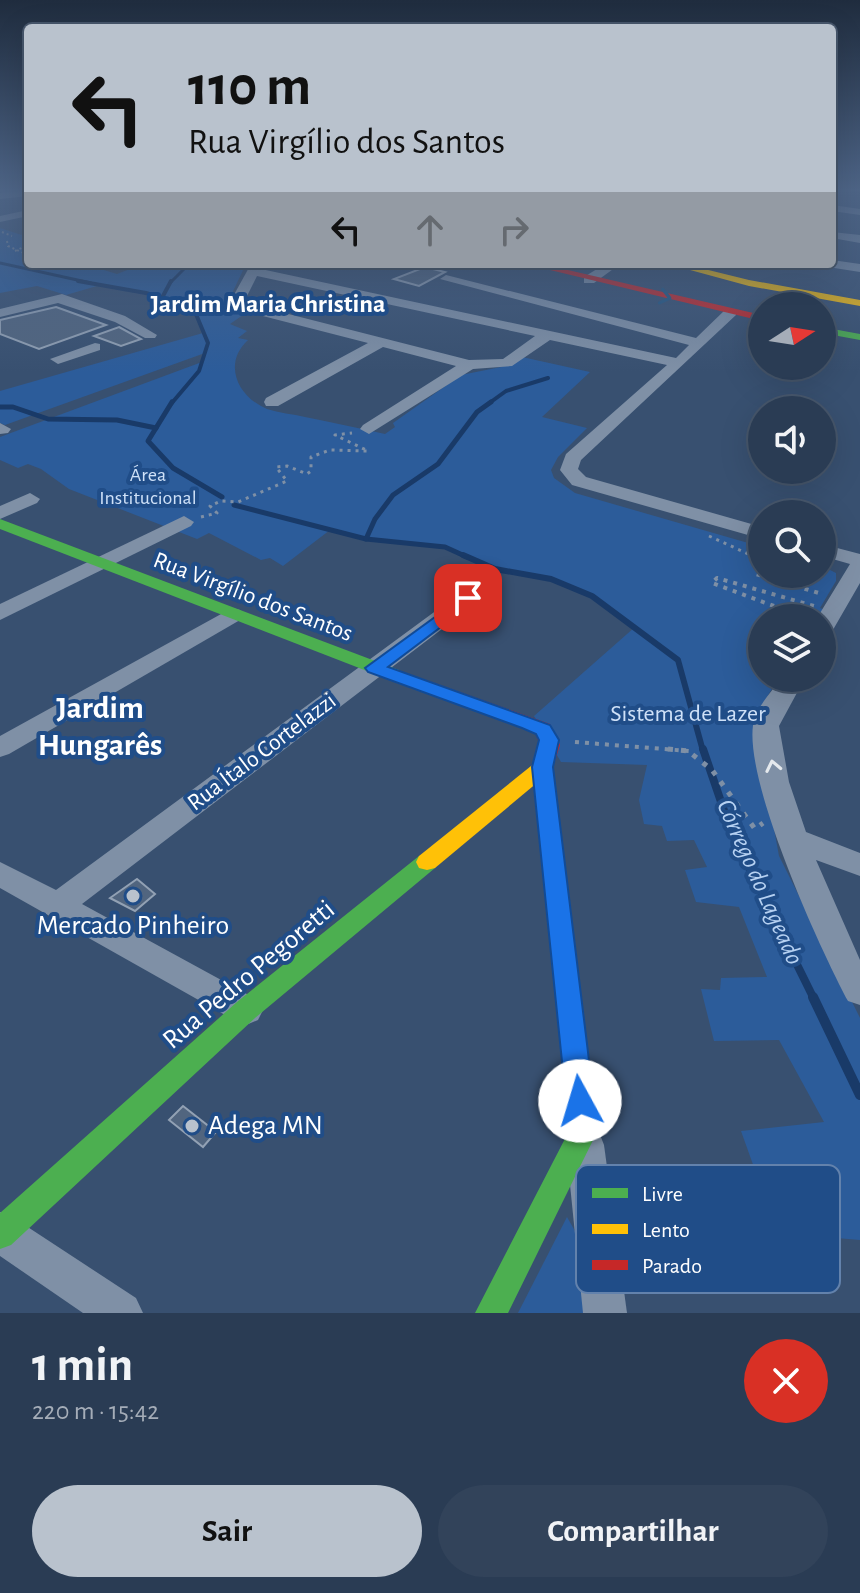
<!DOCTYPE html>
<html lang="pt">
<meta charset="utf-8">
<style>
body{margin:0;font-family:"Alegreya Sans",sans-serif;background:#32435a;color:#f1f3f6;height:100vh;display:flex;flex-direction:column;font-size:30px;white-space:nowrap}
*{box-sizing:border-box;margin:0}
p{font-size:26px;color:#a5adb8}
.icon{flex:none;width:44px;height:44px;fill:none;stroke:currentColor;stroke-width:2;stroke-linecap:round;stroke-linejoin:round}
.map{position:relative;height:1313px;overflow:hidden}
.sheet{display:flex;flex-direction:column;background:#2a3c54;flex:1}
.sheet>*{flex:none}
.banner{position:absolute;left:24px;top:24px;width:812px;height:244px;border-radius:8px;box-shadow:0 8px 32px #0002,0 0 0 2px #46566b;background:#b9c2cd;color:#111;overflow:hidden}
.needle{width:52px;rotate:78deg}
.controls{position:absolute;left:748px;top:292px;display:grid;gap:16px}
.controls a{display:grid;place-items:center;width:88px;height:88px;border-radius:50%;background:#2a3c54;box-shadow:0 8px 32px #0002,0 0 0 2px #46566b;font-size:40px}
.pin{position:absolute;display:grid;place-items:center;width:68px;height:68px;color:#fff;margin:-34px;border-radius:16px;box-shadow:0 4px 12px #0006}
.me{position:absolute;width:88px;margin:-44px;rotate:354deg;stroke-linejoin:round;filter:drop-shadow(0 0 6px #0008)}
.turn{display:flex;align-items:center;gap:28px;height:168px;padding:0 32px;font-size:36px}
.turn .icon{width:104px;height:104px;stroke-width:2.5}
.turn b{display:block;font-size:56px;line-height:68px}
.lanes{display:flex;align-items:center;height:76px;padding:0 32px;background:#0003;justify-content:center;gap:40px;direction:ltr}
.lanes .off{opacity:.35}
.round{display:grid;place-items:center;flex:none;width:84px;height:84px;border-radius:42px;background:#32435a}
.head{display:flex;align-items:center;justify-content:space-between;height:136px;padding:0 32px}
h1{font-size:48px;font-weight:600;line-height:60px}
.button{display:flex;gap:16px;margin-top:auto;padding:16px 32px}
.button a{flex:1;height:92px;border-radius:48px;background:#b9c2cd;color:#111;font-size:32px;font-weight:600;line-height:92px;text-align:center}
.button a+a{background:#32435a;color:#f1f3f6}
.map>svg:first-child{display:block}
</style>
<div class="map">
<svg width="860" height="1313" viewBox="0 0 860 1313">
<rect width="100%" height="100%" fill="#385070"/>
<g fill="#2c5c9a">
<path d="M0,228l28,9v27h56l33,10 26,-10h103l-20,42 17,9 -13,9 17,7 -9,7 10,2c-26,24 -10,57 19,69 12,4 26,5 38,8 26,5 53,11 80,17l10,-7 -2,-4 68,-48 40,-8 21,-10 68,15 -48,45 45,11 -29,29 -7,13 3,8 21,15 187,54v27h60v-8l14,7v8l-16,27 3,1 -1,9h-60v60h16l-24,42 25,136 81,162v222l-59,-5 -17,-42 -19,5 -24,-67 83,-9 -45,-82 -65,1 -13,-52 19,1 1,-12 46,-1 -28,-70 -43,-5 -11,-32 22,-3 -13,-27 -27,1 -5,-15 -18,-2 -5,-24 8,-35 -86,-3 -27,-46 101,-89 -43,-31 -41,-17 -56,-10 -50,-22 -79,-8 -36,-9 -47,36 -13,-8 -9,2 -52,-27 -12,6 -128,-50 -28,-20 -13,-5 -10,4 -18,-8v-23l202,-75 3,-9 -200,72 -5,-2v-32l203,-58 -10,-26 -23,-9 -73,-12 -31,9 -29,-9 -37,7z"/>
<polygon points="567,1217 575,1231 587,1313 518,1313"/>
</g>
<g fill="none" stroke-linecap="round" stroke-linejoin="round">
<g stroke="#193a68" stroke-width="3">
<polyline points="0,263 91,283"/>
<polyline points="170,283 189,264"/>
</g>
<g stroke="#193a68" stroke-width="4">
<polyline points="78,281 146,293 193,307 208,343 199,371 171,404"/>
<polyline points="163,296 171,281"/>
<polyline points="488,404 506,391 548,378"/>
</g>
<g stroke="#193a68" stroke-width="5">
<polyline points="172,402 148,441 173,468 222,497"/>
<polyline points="0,407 13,407 48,419 117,420 156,428"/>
<polyline points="234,505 366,539 445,547 467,557"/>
<polyline points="366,539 375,519 393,495 438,464 477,412 491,402"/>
</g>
<polyline stroke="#193a68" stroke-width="6" points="463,555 495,569 551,579 592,596 678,660 703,751"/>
<polyline stroke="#193a68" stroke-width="8" points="703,749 731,831 814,999"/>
<polyline stroke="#193a68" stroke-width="10" points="813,997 860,1095"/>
</g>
<g fill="#51657f" stroke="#92a1b4" stroke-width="2">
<polygon points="425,267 445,272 419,286 394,279"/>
<polygon points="56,307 106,325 39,349 0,334 0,320"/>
<polygon points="119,327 141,339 121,346 94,336"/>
<polygon points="137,879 155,894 135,911 110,898"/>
<polygon points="183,1106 216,1132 203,1147 169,1120"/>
</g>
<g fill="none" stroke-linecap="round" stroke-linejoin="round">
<g stroke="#7f90a6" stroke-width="2" stroke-dasharray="2 3" stroke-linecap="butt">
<polyline points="2,232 12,236"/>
<polyline points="7,241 8,246 28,255"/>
<polyline points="15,251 28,245"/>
</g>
<g stroke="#7f90a6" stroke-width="3" stroke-dasharray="3 5" stroke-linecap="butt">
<polyline points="201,517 217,513 210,506 221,501 238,502 287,481 276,467 287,466 307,474 311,471 311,457 330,450 368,451 335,435 352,433"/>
<polyline points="709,536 755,557"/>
</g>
<g stroke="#7f90a6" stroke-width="4" stroke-dasharray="4 6" stroke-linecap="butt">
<polyline points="749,555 762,559"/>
<polyline points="762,567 756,574 822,594"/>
<polyline points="774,606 712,583 717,578 814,606"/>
<polyline points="575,742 689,751"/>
</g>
<polyline stroke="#7f90a6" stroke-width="5" stroke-dasharray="5 8" stroke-linecap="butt" points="668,749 688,751 712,770 755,829 763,823"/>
<g fill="#7f90a6" fill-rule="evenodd">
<polygon points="845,188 860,188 860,192 846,190"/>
<polygon points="28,190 28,196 0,199 0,193"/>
<polygon points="832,205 860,209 860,215 832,211"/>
<polygon points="28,210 28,216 0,222 0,216"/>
<polygon points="832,232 860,235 860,243 832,238"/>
<polygon points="832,260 860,264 860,272 828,267 826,264 832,264"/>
<path d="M251,264h12l-2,5 415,89 13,-13 -249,-66 6,-4 250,63 30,-29h10v6l-155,145 -3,9 8,8 176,50v12l-190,-54 -12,-15 6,-16 101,-89 -117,-25 -38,26 -39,3 -104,65 -9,-5 3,-4 93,-59 -73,-19 -105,59h-12l-2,-4 2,-4 102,-55 -129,-33 -8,-10zM257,276l278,60 -32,23 -34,1 -220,-56 -4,-4z"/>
<polygon points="605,264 620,264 594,283 584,283 584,277"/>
<polygon points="62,294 125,316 157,335 155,338 145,338 115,322 58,303 0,317 0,309"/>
<polygon points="95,343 100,344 100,350 58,364 50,359"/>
<polygon points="0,423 11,429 8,433 0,434"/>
<polygon points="30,493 40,499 37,503 0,519 0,506"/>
<polygon points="184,516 194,522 191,526 0,620 0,604"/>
<polygon points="822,544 860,554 860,583 830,635 822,637 822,618 817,618 850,564 822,556"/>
<polygon points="468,591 476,593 479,598 476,603 82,904 258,1000 263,1010 258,1020 246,1025 234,1020 0,888 0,862 56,890 460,593"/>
<polygon points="232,608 240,610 243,615 240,620 9,754 0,757 0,736"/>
<path d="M781,678h24l-26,48 10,56 17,50 54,21v23l-44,-16 44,100v45l-12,-4c-29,-54 -103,-217 -95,-276 2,-17 19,-33 28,-47z"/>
<polygon points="585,1127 599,1132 604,1145 627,1313 583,1313 566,1145 571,1132"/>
<polygon points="0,1212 14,1218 136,1298 143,1313 83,1313 0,1256"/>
</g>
<g fill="#4caf50" fill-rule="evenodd">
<polygon points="822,327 860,334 860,340 822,333"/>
<polygon points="0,519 399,670 401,674 392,680 385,678 0,529"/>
<polygon points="427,854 435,856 438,862 435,868 255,1018 11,1245 0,1249 0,1213 237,1002 419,856"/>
<polygon points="574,1037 583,1041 587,1049 597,1132 508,1313 475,1313 569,1131 561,1049 565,1041"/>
</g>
<g fill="#ffc107" fill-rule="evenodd">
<polygon points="668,264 684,264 749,280 860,300 860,306 749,286"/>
<polygon points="543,760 550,762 553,767 550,772 435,868 427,870 419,868 416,862 419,856 536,762"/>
</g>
<g fill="#c62828" fill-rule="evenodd">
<polygon points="525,264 542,264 762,315 762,321"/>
<polygon points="392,668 550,724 560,745 553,767 587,1049 583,1057 574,1061 565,1057 561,1049 533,767 540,745 535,733 385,678 383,674 385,670"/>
</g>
</g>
<defs><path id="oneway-chevron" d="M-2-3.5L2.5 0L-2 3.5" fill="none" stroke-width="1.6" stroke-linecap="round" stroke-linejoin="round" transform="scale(2)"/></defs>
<use stroke="#245782" href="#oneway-chevron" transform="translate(665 297) rotate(13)"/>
<use stroke="#e5e9ed" href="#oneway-chevron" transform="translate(773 766) rotate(-102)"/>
<linearGradient id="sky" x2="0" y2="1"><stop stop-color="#1f2c3e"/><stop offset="0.51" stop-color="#4d6486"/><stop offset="1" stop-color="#4d6486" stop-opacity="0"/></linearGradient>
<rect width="860" height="372" fill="url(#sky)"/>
<polygon fill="#1a73e8" stroke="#114b97" stroke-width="2" points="468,593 476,598 474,602 388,667 550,725 559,740 553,767 594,1101 590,1110 580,1114 570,1110 566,1101 532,767 539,740 536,734 522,728 368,672 365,668"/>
<g fill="#b9c2cd" stroke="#204d88" stroke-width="3">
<circle cx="133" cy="896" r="8"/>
<circle cx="192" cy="1126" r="8"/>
</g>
<g text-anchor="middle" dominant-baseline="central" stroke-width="8" stroke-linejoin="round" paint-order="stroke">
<g font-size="20" fill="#cfe1f8" stroke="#204d88">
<text x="148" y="475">Área<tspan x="148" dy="23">Institucional</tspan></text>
</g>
<g font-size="24" fill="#fff" stroke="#204d88">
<text transform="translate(253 597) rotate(21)">Rua Virgílio dos Santos</text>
<text transform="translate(262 752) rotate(-37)">Rua Ítalo Cortelazzi</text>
</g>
<g font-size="24" fill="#cfe1f8" stroke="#204d88">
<text x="688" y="714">Sistema de Lazer</text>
</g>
<g font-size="26" font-weight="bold" fill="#fff" stroke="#204d88">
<text x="268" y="304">Jardim Maria Christina</text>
</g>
<g font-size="26" font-style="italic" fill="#b6d1f2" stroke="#204d88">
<text transform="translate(760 882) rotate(66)">Córrego do Lageado</text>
</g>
<g font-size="28" fill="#fff" stroke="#204d88">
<text x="133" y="926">Mercado Pinheiro</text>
<text x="208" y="1126" text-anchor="start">Adega MN</text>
</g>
<g font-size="28" fill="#fff" stroke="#204d88">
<text transform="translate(249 975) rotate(-40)">Rua Pedro Pegoretti</text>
</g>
<g font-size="32" font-weight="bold" fill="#fff" stroke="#204d88">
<text x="100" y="708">Jardim<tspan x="100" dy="37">Hungarês</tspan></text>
</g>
</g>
<rect x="576" y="1165" width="264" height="128" rx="12" fill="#204d88" stroke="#6382ac" stroke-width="2"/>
<rect x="592" y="1188" width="36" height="10" fill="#4caf50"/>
<rect x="592" y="1224" width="36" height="10" fill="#ffc107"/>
<rect x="592" y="1260" width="36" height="10" fill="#c62828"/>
<g font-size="22" fill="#fff">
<text x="642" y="1201">Livre</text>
<text x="642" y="1237">Lento</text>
<text x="642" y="1273">Parado</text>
</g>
</svg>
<div class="controls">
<a><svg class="needle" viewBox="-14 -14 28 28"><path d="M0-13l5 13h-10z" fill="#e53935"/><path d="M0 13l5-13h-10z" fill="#a5adb8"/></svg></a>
<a><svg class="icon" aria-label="sound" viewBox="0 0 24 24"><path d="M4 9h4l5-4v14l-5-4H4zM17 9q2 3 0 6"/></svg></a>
<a><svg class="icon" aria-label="search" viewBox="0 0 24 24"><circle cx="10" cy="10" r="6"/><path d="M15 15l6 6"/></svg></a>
<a><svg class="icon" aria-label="layers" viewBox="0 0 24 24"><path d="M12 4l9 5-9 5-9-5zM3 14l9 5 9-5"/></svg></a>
</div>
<div class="pin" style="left:468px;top:598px;background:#d93025"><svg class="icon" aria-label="arrive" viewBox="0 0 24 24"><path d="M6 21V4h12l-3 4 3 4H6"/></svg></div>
<svg class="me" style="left:580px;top:1101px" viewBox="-20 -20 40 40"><circle r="19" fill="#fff"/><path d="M0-13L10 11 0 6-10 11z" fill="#1a73e8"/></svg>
<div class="banner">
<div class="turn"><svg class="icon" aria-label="left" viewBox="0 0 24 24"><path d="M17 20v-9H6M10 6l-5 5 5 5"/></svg><div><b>110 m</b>Rua Virgílio dos Santos</div></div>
<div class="lanes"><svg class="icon" aria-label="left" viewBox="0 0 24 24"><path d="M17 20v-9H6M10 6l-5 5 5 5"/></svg><svg class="icon off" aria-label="ahead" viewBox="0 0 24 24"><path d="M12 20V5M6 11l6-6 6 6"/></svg><svg class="icon off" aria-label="right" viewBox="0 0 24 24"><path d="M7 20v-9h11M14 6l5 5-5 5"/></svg></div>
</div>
</div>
<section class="sheet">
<div class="head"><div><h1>1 min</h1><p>220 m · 15:42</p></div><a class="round" style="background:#d93025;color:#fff"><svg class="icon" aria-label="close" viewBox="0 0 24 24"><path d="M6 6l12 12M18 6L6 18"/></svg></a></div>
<div class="button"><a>Sair</a><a>Compartilhar</a></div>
</section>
